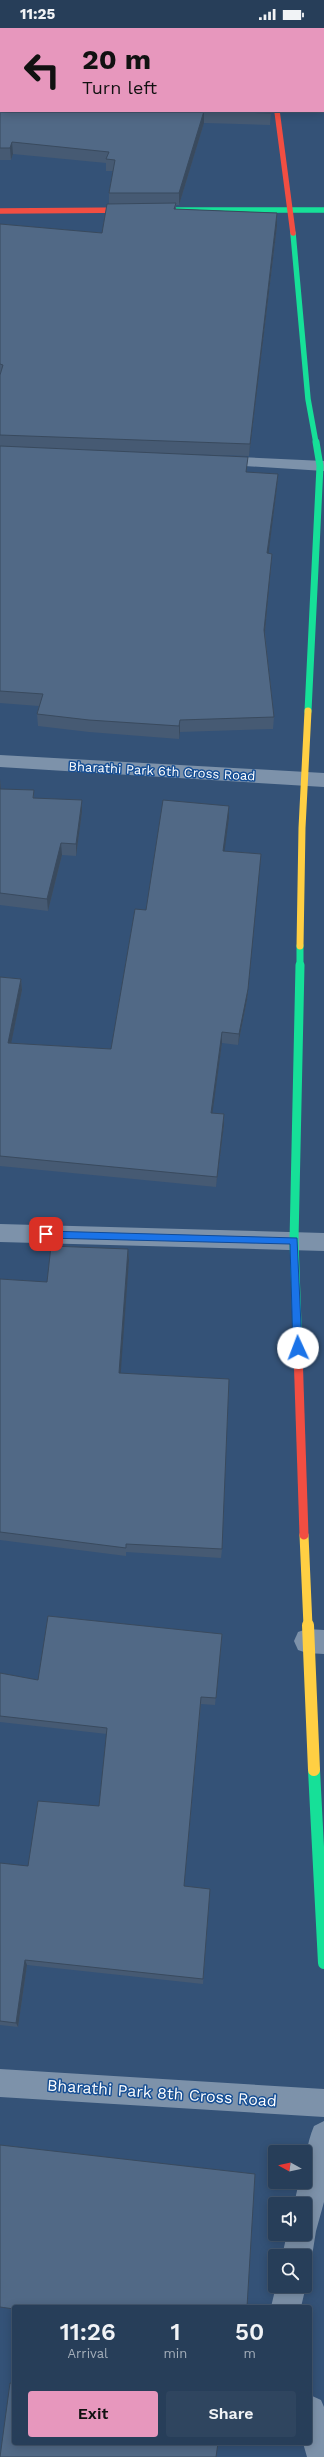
<!DOCTYPE html>
<style>
body{margin:0;font-family:"Work Sans",sans-serif;background:#2f455f;color:#f1f3f6;height:100vh;display:flex;flex-direction:column;font-size:15px;white-space:nowrap}
*{box-sizing:border-box;margin:0}
p{font-size:13px;color:#a4aeba}
.icon{flex:none;width:22px;height:22px;fill:none;stroke:currentColor;stroke-width:2;stroke-linecap:round;stroke-linejoin:round}
.map{position:relative;flex:1;overflow:hidden}
.details{position:absolute;left:12px;top:2277px;width:300px;height:140px;display:flex;flex-direction:column;background:#273e59;border-radius:4px;box-shadow:0 2px 10px #0003,0 0 0 1px #43576f}
.details>*{flex:none}
.hud{position:absolute;left:0px;top:0px;width:324px;height:84px;box-shadow:0 2px 10px #0003,0 0 0 1px #43576f;background:#e797bd;color:#111;overflow:hidden}
.needle{width:26px;rotate:278deg}
.controls{position:absolute;left:268px;top:2117px;display:grid;gap:8px}
.controls a{display:grid;place-items:center;width:44px;height:44px;border-radius:4px;background:#273e59;box-shadow:0 2px 10px #0003,0 0 0 1px #43576f;font-size:20px}
.pin{position:absolute;display:grid;place-items:center;width:34px;height:34px;color:#fff;margin:-17px;border-radius:8px;box-shadow:0 2px 6px #0006}
.me{position:absolute;width:44px;margin:-22px;rotate:358deg;stroke-linejoin:round;filter:drop-shadow(0 0 3px #0008)}
.turn{display:flex;align-items:center;gap:14px;height:84px;padding:0 16px;font-size:18px}
.turn .icon{width:52px;height:52px;stroke-width:2.5}
.turn b{display:block;font-size:28px;line-height:34px}
.eta{display:flex;justify-content:space-evenly;align-items:center;height:68px;text-align:center}
.eta b{font-size:24px;font-weight:600;line-height:28px}
.action{display:flex;gap:8px;margin-top:auto;padding:8px 16px}
.action a{flex:1;height:46px;border-radius:4px;background:#e797bd;color:#111;font-size:16px;font-weight:600;line-height:46px;text-align:center}
.action a+a{background:#2f455f;color:#f1f3f6}
.status{display:flex;justify-content:space-between;align-items:center;height:28px;padding:0 20px;background:#273e59;direction:ltr}
.status svg{height:11px;fill:currentColor}
.map>svg:first-child{display:block}
</style>
<div class="status"><b>11:25</b><svg viewBox="0 0 49 12"><path d="M0 12V9h3v3zM5 12V6h3v6zM10 12V3h3v9zM15 12V0h3v12zM26 1h20v11H26zM47 4h2v5h-2z"/></svg></div>
<div class="map">
<svg width="324" height="2429" viewBox="0 0 324 2429">
<rect width="100%" height="100%" fill="#345277"/>
<g fill="none" stroke-linecap="round" stroke-linejoin="round">
<g fill="#7d92aa" fill-rule="evenodd">
<polygon points="219,428 324,433 324,443 213,436 211,433"/>
<polygon points="0,727 324,745 324,759 0,739"/>
<polygon points="0,1196 324,1205 324,1223 0,1214"/>
<polygon points="307,1601 324,1602 324,1626 307,1625 298,1622 294,1613 298,1604"/>
<polygon points="0,2041 324,2061 324,2089 0,2069"/>
<path d="M324,2093v81l-8,29 -4,25 -7,12v-12h-23l5,-22h18v-30h-11l5,-22h6c0,-20 1,-37 9,-56z"/>
<polygon points="305,2255 306,2258 301,2279 271,2279 276,2258 305,2258"/>
<polygon points="310,2367 321,2372 324,2379 324,2429 307,2429 303,2415 310,2415"/>
</g>
<g stroke="#16e098" stroke-width="5.5">
<polyline points="175,182 324,182"/>
<polyline points="293,205 308,371 316,415"/>
</g>
<g stroke="#16e098" stroke-width="7">
<polyline points="308,683 320,438 316,414"/>
<polyline points="300,938 300,918"/>
</g>
<polyline stroke="#16e098" stroke-width="9" points="298,1324 294,1213 300,937"/>
<polyline stroke="#16e098" stroke-width="12" points="314,1742 324,1935"/>
<polyline stroke="#ffcf43" stroke-width="7" points="300,918 302,800 308,683"/>
<polyline stroke="#ffcf43" stroke-width="9" points="304,1507 308,1598"/>
<polyline stroke="#ffcf43" stroke-width="12" points="308,1597 314,1742"/>
<g stroke="#f24e42" stroke-width="5.5">
<polyline points="277,83 293,205"/>
<polyline points="0,183 135,182"/>
</g>
<polyline stroke="#f24e42" stroke-width="9" points="298,1324 304,1507"/>
</g>
<g fill="#465a73">
<polygon points="0,0 1,1 271,83 270,97 204,95 179,177 176,177 176,181 277,185 277,198 249,428 177,426 247,444 278,446 277,459 268,525 271,538 265,604 274,689 273,701 180,704 179,711 89,704 38,698 37,686 39,678 0,675 0,196 102,205 109,176 109,165 113,143 106,143 106,135 13,126 11,132 0,132"/>
<polygon points="0,751 1,761 34,762 34,770 82,784 76,828 62,827 48,883 0,877"/>
<polygon points="229,790 224,823 261,826 247,972 238,1017 222,1015 212,1085 224,1086 224,1097 216,1159 0,1138 0,949 21,951 22,962 11,1015 111,1021 146,882"/>
<polygon points="128,1221 129,1232 120,1345 222,1521 221,1530 126,1524 126,1528 0,1512 0,1251 47,1254"/>
<polygon points="222,1606 215,1677 201,1676 184,1858 210,1861 203,1956 27,1937 18,1999 0,1997 0,1835 28,1838 99,1778 107,1706 0,1694 0,1645 38,1652"/>
</g>
<g fill="#394a5e">
<polygon points="204,83 204,95 179,177 179,165"/>
<polygon points="12,114 13,126 11,132 10,120"/>
<polygon points="277,185 277,198 249,428 250,416"/>
<polygon points="278,446 277,459 267,538 267,525"/>
<polygon points="272,526 271,538 264,614 264,602"/>
<polygon points="180,692 180,704 179,711 179,698"/>
<polygon points="0,751 1,763 0,771"/>
<polygon points="82,772 82,784 76,828 76,816"/>
<polygon points="229,778 229,790 223,835 223,823"/>
<polygon points="61,815 62,827 48,883 47,871"/>
<polygon points="261,826 247,972 238,1017 239,1006"/>
<polygon points="21,951 22,962 9,1026 8,1015"/>
<polygon points="222,1004 222,1015 211,1096 211,1085"/>
<polygon points="224,1086 224,1097 216,1159 217,1149"/>
<polygon points="128,1221 129,1232 120,1355 119,1345"/>
<polygon points="25,1932 27,1937 18,1999 16,1995"/>
</g>
<g fill="#516986" stroke="#394a5e">
<polygon points="0,0 292,0 292,1 1,1 1,83 271,83 271,85 204,83 179,165 109,165 115,132 106,131 109,124 12,114 10,120 0,120"/>
<polygon points="176,175 174,181 277,185 250,416 0,407 0,347 3,337 0,336 0,196 102,205 107,176"/>
<polygon points="0,418 248,429 246,444 278,446 267,525 272,526 264,602 274,689 180,692 179,698 89,692 37,686 43,666 0,663"/>
<polygon points="0,761 34,762 33,770 82,772 76,816 61,815 47,871 0,865"/>
<polygon points="163,772 229,778 223,823 261,826 248,961 239,1006 222,1004 211,1085 224,1086 217,1149 0,1128 0,949 21,951 8,1015 111,1021 135,881 146,882"/>
<polygon points="51,1218 128,1221 119,1345 229,1351 222,1521 126,1516 126,1520 0,1504 0,1251 47,1254"/>
<polygon points="48,1588 222,1606 216,1670 201,1669 184,1858 210,1861 203,1951 25,1932 16,1995 0,1993 0,1835 28,1838 38,1773 99,1778 107,1700 0,1688 0,1645 38,1652"/>
<polygon points="0,2117 255,2146 247,2279 14,2279 14,2281 0,2279"/>
<polygon points="10,2355 14,2356 14,2415 218,2415 216,2429 0,2429"/>
</g>
<polygon fill="#1a73e8" stroke="#114b97" points="46,1203 297,1210 302,1320 298,1325 293,1320 290,1216 46,1210 42,1206"/>
<g text-anchor="middle" dominant-baseline="central" stroke-width="3" stroke-linejoin="round" paint-order="stroke">
<g font-size="13" fill="#fff" stroke="#174f94">
<text transform="translate(162 743) rotate(3)">Bharathi Park 6th Cross Road</text>
</g>
<g font-size="16" fill="#fff" stroke="#174f94">
<text transform="translate(162 2065) rotate(4)">Bharathi Park 8th Cross Road</text>
</g>
</g>
</svg>
<div class="controls">
<a><svg class="needle" viewBox="-14 -14 28 28"><path d="M0-13l5 13h-10z" fill="#e53935"/><path d="M0 13l5-13h-10z" fill="#a4aeba"/></svg></a>
<a><svg class="icon" aria-label="sound" viewBox="0 0 24 24"><path d="M4 9h4l5-4v14l-5-4H4zM17 9q2 3 0 6"/></svg></a>
<a><svg class="icon" aria-label="search" viewBox="0 0 24 24"><circle cx="10" cy="10" r="6"/><path d="M15 15l6 6"/></svg></a>
</div>
<div class="pin" style="left:46px;top:1206px;background:#d93025"><svg class="icon" aria-label="arrive" viewBox="0 0 24 24"><path d="M6 21V4h12l-3 4 3 4H6"/></svg></div>
<svg class="me" style="left:298px;top:1320px" viewBox="-20 -20 40 40"><circle r="19" fill="#fff"/><path d="M0-13L10 11 0 6-10 11z" fill="#1a73e8"/></svg>
<div class="hud">
<div class="turn"><svg class="icon" aria-label="left" viewBox="0 0 24 24"><path d="M17 20v-9H6M10 6l-5 5 5 5"/></svg><div><b>20 m</b>Turn left</div></div>
</div>
<section class="details">
<div class="eta">
<div><b>11:26</b><p>Arrival</p></div>
<div><b>1</b><p>min</p></div>
<div><b>50</b><p>m</p></div>
</div>
<div class="action"><a>Exit</a><a>Share</a></div>
</section>
</div>
